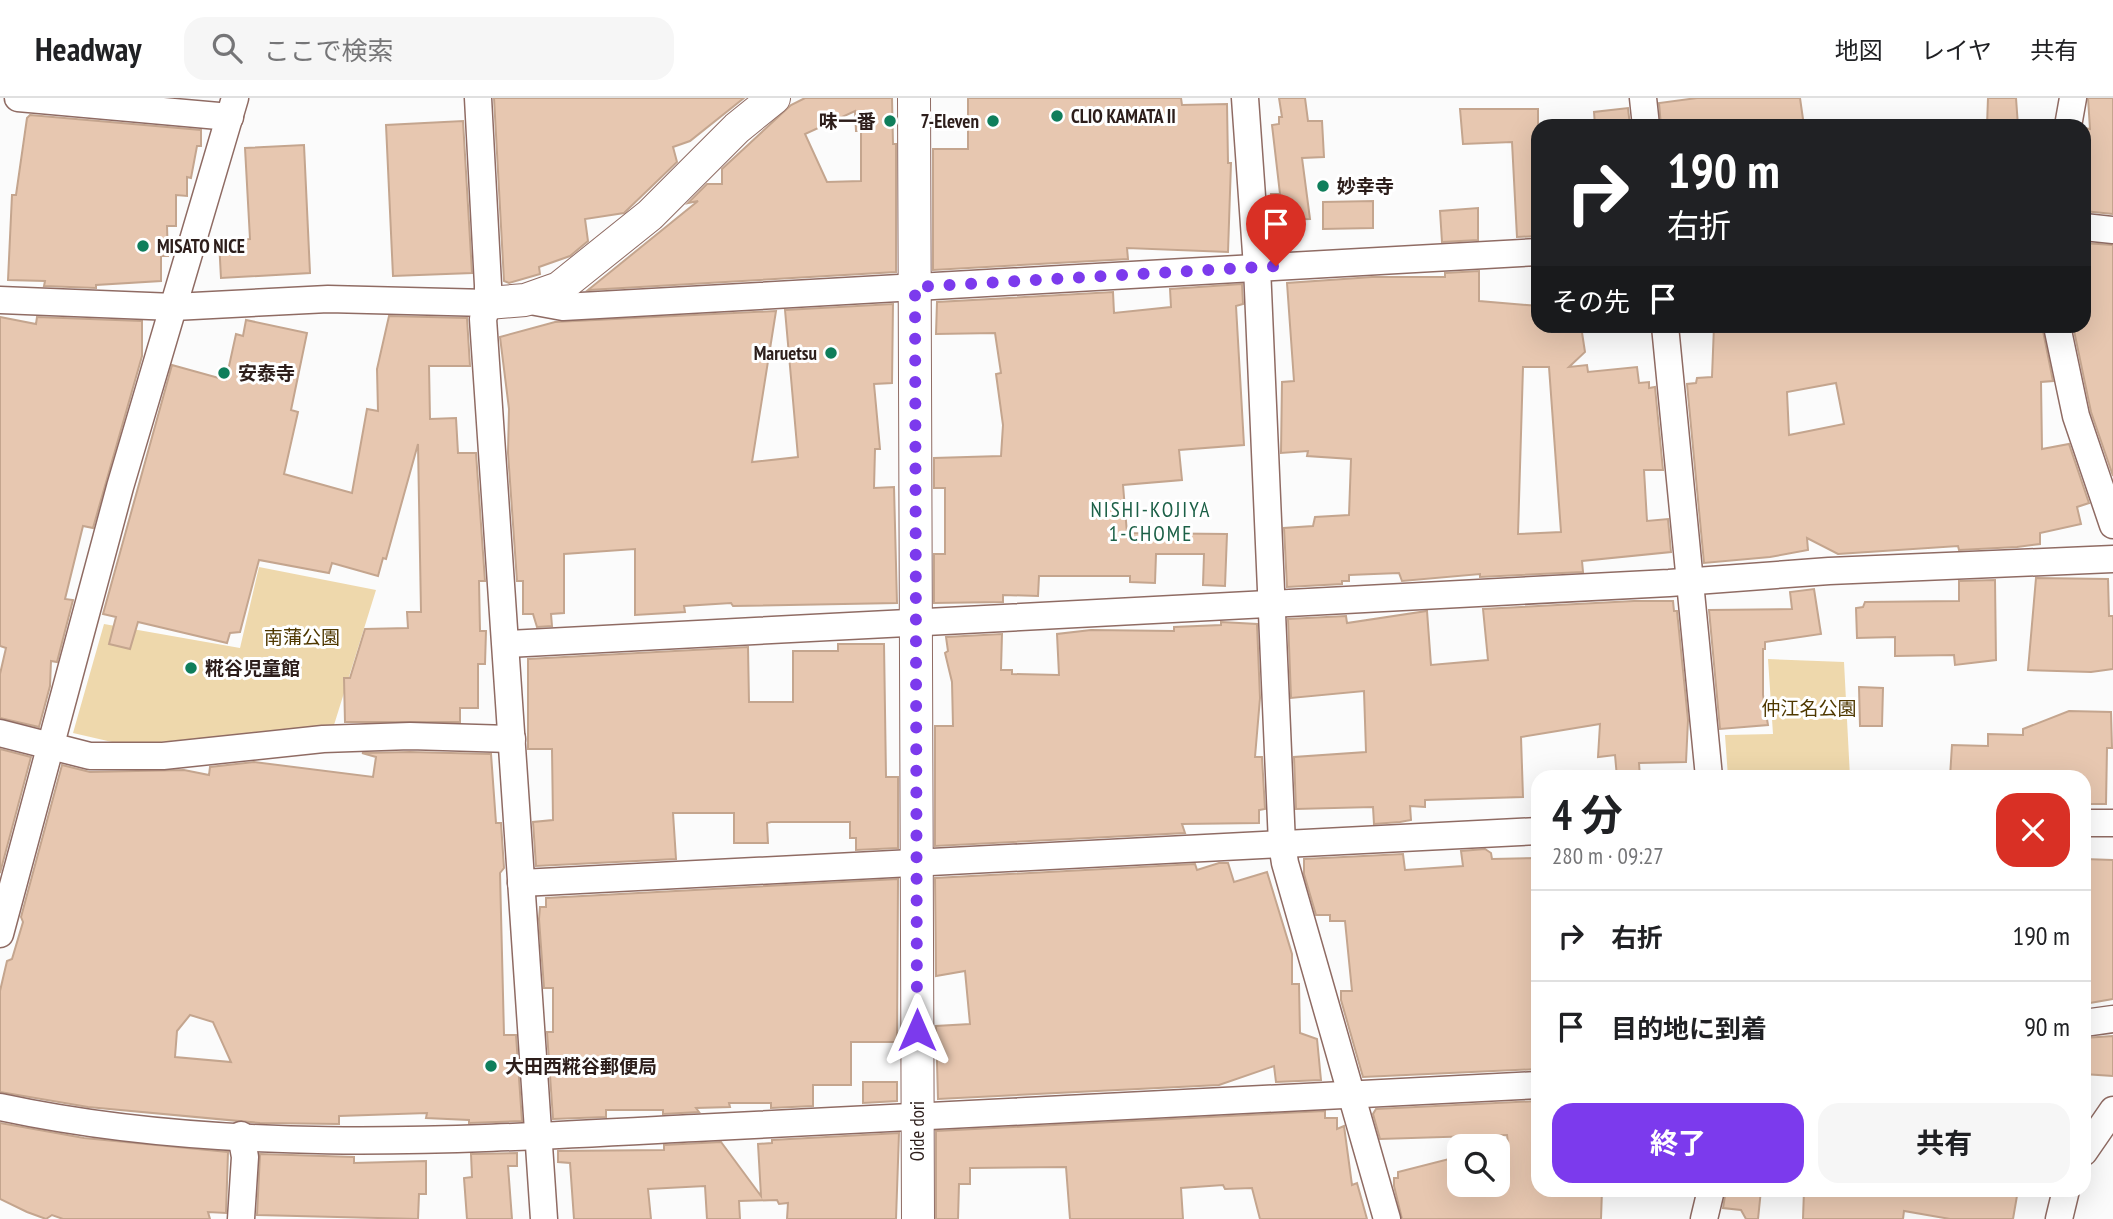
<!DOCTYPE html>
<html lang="ja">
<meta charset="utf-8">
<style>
body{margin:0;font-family:"PT Sans Narrow","Noto Sans JP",sans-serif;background:#f6f6f6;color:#202124;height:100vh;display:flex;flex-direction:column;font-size:26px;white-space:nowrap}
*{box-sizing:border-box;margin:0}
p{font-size:23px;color:#757577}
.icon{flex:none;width:38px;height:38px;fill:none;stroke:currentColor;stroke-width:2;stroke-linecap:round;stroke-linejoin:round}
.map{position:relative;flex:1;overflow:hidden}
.side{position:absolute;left:1531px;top:672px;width:560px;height:427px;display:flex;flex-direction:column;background:#fff;border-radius:21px;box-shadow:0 7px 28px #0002}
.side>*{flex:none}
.hud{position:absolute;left:1531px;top:21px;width:560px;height:214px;border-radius:21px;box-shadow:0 7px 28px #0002;background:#202124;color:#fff;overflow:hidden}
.fabs{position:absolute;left:1447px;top:1036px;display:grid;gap:14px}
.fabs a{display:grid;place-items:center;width:63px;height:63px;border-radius:14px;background:#fff;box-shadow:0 7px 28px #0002;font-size:35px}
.pin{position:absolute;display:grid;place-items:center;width:60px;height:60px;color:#fff;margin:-72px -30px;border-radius:50% 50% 50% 0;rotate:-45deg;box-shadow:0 0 7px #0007}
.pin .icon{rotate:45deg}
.me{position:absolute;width:77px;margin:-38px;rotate:0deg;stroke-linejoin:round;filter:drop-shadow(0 0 5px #0008)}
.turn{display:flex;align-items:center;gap:24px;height:147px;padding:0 21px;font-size:32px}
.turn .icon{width:91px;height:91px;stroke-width:2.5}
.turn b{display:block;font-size:49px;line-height:60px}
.then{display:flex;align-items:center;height:66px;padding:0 21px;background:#0003;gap:14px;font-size:26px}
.round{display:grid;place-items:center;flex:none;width:74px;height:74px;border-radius:21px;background:#f6f6f6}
.overview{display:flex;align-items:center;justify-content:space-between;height:119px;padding:0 21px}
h1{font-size:42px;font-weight:700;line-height:52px}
.cta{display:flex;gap:14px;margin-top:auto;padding:14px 21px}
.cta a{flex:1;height:80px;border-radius:21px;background:#7c3aed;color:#fff;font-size:28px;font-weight:700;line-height:80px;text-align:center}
.cta a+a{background:#f6f6f6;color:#202124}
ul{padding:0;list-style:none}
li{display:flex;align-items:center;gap:21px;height:91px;padding:0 21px;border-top:2px solid #e0e0e0}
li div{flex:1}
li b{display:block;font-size:26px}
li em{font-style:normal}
header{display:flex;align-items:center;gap:42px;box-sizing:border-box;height:98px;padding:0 35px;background:#fff;border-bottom:2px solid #e0e0e0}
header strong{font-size:33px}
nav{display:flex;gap:38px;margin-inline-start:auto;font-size:24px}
.search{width:490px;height:63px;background:#f6f6f6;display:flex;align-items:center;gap:18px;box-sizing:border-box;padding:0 24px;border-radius:21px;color:#757577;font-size:26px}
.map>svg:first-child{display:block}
</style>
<header>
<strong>Headway</strong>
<div class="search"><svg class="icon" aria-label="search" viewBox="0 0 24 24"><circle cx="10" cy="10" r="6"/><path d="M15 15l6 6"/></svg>ここで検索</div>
<nav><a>地図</a><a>レイヤ</a><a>共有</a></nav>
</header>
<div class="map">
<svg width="2113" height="1121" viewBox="0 0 2113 1121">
<rect width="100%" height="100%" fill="#fbfbfb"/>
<g fill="#eed8ac">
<polygon points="259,469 376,492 334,627 150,645 112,644 73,635 104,526 240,550"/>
<polygon points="1768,561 1844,564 1850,679 1728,679 1725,637 1773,636"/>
</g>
<g fill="#e7c7b0" stroke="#c4a58e" stroke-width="2" fill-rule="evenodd">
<polygon points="494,0 744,0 690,43 673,49 677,64 624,115 585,121 588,143 570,158 539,169 540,176 509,185 504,183"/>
<path d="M805,0h87l1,46h3v128l-308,18 110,-89 -10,2 19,-19h15v-15l69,-64zM855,13l1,20h5v50l-34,1 -22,-48z"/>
<polygon points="968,0 1181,0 1182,7 1227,6 1228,65 1231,65 1228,154 1127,150 1128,161 933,172 933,51 968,51"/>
<polygon points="1279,0 1305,0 1308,23 1322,23 1324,59 1302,60 1310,121 1272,122 1271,96 1280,96 1272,27 1279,26 1279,19 1282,19"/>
<polygon points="1697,0 1800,0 1804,28 1661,28 1659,5"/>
<polygon points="1988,0 2016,0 2018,28 1987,28"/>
<polygon points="2088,0 2113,0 2113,116 2084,113 2084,30 2090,31"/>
<polygon points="1628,10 1630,28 1595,28 1594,14"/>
<polygon points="1460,11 1538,11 1538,138 1517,139 1512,44 1463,46"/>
<polygon points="30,17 201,32 201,48 197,48 191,80 187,79 187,98 176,97 176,128 167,128 168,158 161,158 161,183 96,187 96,190 44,188 45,183 8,182 12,97 16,97 27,20"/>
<polygon points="463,23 472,175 393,178 386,27"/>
<polygon points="304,47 310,175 221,180 219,143 250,141 245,50"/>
<polygon points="1373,103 1373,130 1323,131 1323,104"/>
<polygon points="1478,110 1478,142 1442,144 1440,113"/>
<polygon points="2084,145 2113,147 2113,378 2091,314 2073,228 2084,228"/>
<path d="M1479,173v30l59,5v20h43l4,26 -16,15 18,-2 1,7 49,-5 2,16 10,-1v6l6,-1 8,83h-19l3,51 21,-2 3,33 -89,9 1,11 -103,5v-3l-78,7 -3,-8 -50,2v6h-7v3l-55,3 -3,-59 29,-2 2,-9 34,-2 2,-56 -44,-3 1,-5 -27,2 1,-71 12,-1 -7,-98 85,-6h73v-4zM1523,269h26l12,165 -43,2z"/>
<polygon points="1242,186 1243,206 1236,208 1244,347 1179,352 1182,382 1123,387 1127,435 1227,436 1225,488 1203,487 1204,456 1156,456 1155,485 1130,484 1130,478 1039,478 1038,498 1003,497 1003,504 934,505 934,456 945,456 945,390 934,390 934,360 1001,358 1003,327 996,276 1001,275 995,235 936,236 937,204 1113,194 1114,215 1171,209 1170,191"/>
<polygon points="893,206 892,285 874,286 880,351 875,351 874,390 894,389 897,505 733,508 731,505 684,508 685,514 635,517 635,451 564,456 564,515 551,516 552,528 537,529 533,516 523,516 523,483 517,483 508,355 509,311 500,239 555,224 776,213 752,364 798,359 785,212"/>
<polygon points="389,218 467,220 470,268 429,268 430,321 456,320 458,355 476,355 485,483 479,483 480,533 486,533 485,566 478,566 478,610 460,610 460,624 345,624 344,580 350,580 365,531 408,530 407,514 421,514 418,346 386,461 383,460 378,478 332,465 329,475 259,462 240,534 230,535 227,545 138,524 130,551 109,546 116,519 103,516 172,267 226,282 236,236 243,238 246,222 307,235 291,312 298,314 284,376 352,395 367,311 378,313 377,271"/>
<polygon points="0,219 36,226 37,219 142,223 142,258 93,430 83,428 65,501 73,502 57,564 51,563 50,588 39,629 0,620 0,576 6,550 0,548"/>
<path d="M1714,228h328l11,55 -12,1 1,67 27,-5 20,59 -12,4 4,17 -41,9v11l-23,3 -58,3 -1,-4 -120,8 -31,-16 1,12 -38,7 -66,6 -17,-179 9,-1 1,-5 15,-1zM1836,285l8,41 -55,11 -2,-43z"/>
<polygon points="2036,480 2108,481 2109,518 2113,518 2113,571 2091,574 2028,572"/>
<polygon points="1995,482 1996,562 1955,567 1954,557 1895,558 1895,539 1857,540 1856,510 1863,509 1865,504 1959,503 1959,483"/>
<polygon points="1814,491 1821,536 1765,544 1765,551 1763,551 1763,597 1768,627 1720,631 1709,512 1792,511 1790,494"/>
<polygon points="1634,503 1673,503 1674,513 1677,513 1688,622 1686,664 1639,665 1640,679 1617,679 1615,657 1598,659 1600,626 1521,639 1523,699 1425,702 1425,709 1410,708 1411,722 1400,724 1374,726 1373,709 1296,711 1294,659 1366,654 1364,593 1291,600 1288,521 1346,518 1347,525 1427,513 1431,567 1488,562 1483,511"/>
<polygon points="1221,524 1257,526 1260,600 1255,659 1262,659 1265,711 1259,712 1259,725 1182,726 1185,735 935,748 935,628 953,628 952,584 945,555 948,553 946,539 1002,536 1001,572 1012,572 1012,576 1059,577 1057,536 1091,532 1174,533 1174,529 1221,527"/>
<polygon points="838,546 884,546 886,679 898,679 898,750 856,752 856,740 850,740 850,724 771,724 767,725 768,745 734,745 734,715 673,715 676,761 536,768 533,724 553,722 552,651 528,651 528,561 748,549 749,604 793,604 793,553 838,553"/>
<polygon points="1859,589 1883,590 1882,628 1860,628"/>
<polygon points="2069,613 2111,614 2112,650 2107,650 2106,706 2084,706 2084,679 1950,679 1952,647 1988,648 1988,636 2023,637 2023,631"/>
<polygon points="0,651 31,659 0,775"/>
<path d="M410,654l81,2 5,69h5l3,45 -4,5 4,162h12l6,86 -53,2v-3l-43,-2 1,-5 -88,3v8l-79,-1 -172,-16 -88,-15v-101l7,-30 5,-2 11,-37 -2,-5 41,-152 28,7 94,-2 25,5 1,-8 44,-5 119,15 3,-20 -14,-4zM190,917l23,7 18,40 -56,-5 2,-26z"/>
<polygon points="1485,751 1491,755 1492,761 1537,760 1538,971 1363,979 1341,902 1341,893 1352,893 1345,823 1330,823 1330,817 1316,817 1304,776 1304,761 1403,756 1405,772 1463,768 1461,753"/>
<polygon points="2084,761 2113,762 2113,901 2084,906"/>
<polygon points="1219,765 1228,765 1234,784 1267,774 1292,856 1292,886 1299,886 1300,935 1317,941 1321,982 1276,984 1274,968 1219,987 938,1001 936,928 970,926 965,873 936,878 935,780 1195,766 1197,772"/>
<polygon points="898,781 897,944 851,944 851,987 813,987 813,1008 771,1010 771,1005 729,1005 730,1009 696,1010 699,1014 663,1016 663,1012 606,1012 606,1019 553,1021 547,934 553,934 553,890 544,890 539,821 540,809 546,809 546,800"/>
<polygon points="2113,938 2113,978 2084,976 2084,940"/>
<polygon points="863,984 897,984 897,1003 863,1005"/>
<polygon points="1538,1003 1538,1092 1602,1092 1601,1121 1402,1121 1394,1088 1394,1080 1398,1080 1398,1074 1453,1060 1454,1090 1498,1088 1498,1048 1508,1045 1507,1037 1380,1041 1373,1016 1376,1011"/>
<polygon points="1325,1013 1325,1020 1337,1020 1337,1031 1344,1028 1352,1087 1357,1085 1367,1121 1260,1121 1252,1090 1225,1091 1223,1087 1181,1090 1183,1121 1070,1121 1066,1069 970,1070 970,1086 959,1086 958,1121 936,1121 936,1033"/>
<polygon points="0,1025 84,1040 228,1054 226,1115 208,1114 210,1121 63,1121 52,1117 46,1121 27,1114 0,1101"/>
<polygon points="899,1035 896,1121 787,1121 788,1105 779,1106 777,1102 739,1103 740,1121 707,1121 705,1088 648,1091 651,1121 574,1121 570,1065 558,1064 558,1053 664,1052 664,1047 721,1044 761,1098 758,1046 772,1045 772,1042"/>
<polygon points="517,1055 517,1068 508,1068 512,1121 467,1121 464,1080 472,1079 471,1056"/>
<polygon points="260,1056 354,1059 354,1065 426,1063 426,1096 419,1096 418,1121 257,1117"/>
<polygon points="1726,1092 1761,1092 1758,1121 1746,1121 1741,1112 1723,1110"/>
<polygon points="1804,1092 1958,1092 1978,1095 1979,1092 2018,1092 2013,1121 1950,1121 1904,1113 1903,1121 1803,1121"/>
</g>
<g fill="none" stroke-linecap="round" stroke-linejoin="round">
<defs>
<g id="minor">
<polyline points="18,0 230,19"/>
<polyline points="478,0 488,187 488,205 483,221 544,1121"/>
<polyline points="1245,0 1257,169 1282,746 1285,765 1387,1121"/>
<polyline points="1643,0 1646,28"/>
<polyline points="2068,28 2073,0"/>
<polyline points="2084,129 2113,132"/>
<polyline points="0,202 174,209 328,201 488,205"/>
<polyline points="525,202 563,209 1538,154"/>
<polyline points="1665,228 1709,679"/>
<polyline points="2057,228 2076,318 2113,427"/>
<polyline points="506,546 1669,485 1829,473 2113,461"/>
<polyline points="0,635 90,658 163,658 323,641 410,638 512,641"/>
<polyline points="2084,725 2113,725"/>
<polyline points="521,785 1538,733"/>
<polyline points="0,836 120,389 235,0"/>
<polyline points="2084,925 2113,921"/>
<path d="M0,1009c228,49 464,33 695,21 281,-15 562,-30 843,-43"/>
<polyline points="2084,1054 2113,1012"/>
<polyline points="241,1121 245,1059 241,1037"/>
<polyline points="1704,1121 1711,1092"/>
<polyline points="2059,1121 2066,1092"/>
</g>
<g id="tertiary">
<polyline points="914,0 918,1121"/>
<polyline points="488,205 525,202 559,190 650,117 737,30 774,0"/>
</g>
</defs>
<use href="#minor" stroke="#8f6b63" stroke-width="29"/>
<use href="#tertiary" stroke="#8f6b63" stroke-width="34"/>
<use href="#minor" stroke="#fff" stroke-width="26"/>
<use href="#tertiary" stroke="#fff" stroke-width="32"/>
</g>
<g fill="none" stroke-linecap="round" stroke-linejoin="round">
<polyline stroke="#7c3aed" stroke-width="12" stroke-dasharray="0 21.6" points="917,932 915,189 1276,168"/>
</g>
<g fill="#0f7e5b" stroke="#fff" stroke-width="2.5">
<circle cx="1057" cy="18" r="7"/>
<circle cx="890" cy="23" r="7"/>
<circle cx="993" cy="23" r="7"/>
<circle cx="1323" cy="88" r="7"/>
<circle cx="143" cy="148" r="7"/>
<circle cx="831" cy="255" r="7"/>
<circle cx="224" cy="275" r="7"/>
<circle cx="191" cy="570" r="7"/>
<circle cx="491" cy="968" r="7"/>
</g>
<g text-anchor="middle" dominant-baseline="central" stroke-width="6" stroke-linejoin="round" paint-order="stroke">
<g font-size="19" font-weight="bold" fill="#2d1e1b" stroke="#fff" text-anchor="start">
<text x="1071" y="18">CLIO KAMATA II</text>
<text x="876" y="23" text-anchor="end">味一番</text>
<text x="979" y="23" text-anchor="end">7-Eleven</text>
<text x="1337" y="88">妙幸寺</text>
<text x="157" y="148">MISATO NICE</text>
<text x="817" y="255" text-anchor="end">Maruetsu</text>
<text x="238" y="275">安泰寺</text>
<text x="205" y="570">糀谷児童館</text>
<text x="505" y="968">大田西糀谷郵便局</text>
</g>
<g font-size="19" fill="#4f3800" stroke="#fff">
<text x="302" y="539">南蒲公園</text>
<text x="1809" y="610">仲江名公園</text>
</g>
<g font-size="19" fill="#2d1e1b" stroke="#fff">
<text transform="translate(917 1033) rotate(-90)">Oide dori</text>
</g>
<g font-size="21" letter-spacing="2" fill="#1c6047" stroke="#fff">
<text x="1151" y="411">NISHI-KOJIYA<tspan x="1151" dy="24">1-CHOME</tspan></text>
</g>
</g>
</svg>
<div class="fabs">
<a><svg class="icon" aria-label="search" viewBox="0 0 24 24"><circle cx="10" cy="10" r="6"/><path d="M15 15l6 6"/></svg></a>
</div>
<div class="pin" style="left:1276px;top:168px;background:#d93025"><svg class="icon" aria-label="arrive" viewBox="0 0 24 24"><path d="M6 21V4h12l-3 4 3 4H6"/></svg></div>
<svg class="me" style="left:917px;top:932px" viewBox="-20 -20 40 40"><path d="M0-17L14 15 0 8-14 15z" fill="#7c3aed" stroke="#fff" stroke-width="4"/></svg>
<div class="hud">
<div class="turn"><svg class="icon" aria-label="right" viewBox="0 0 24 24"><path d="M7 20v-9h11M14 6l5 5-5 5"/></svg><div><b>190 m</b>右折</div></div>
<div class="then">その先<svg class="icon" aria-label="arrive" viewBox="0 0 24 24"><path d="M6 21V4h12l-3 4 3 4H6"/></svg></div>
</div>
<section class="side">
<div class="overview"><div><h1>4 分</h1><p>280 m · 09:27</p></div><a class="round" style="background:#d93025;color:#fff"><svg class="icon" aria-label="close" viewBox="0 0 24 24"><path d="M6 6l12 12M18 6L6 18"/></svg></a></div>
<ul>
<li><svg class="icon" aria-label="right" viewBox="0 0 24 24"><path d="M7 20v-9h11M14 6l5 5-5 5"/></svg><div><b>右折</b></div><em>190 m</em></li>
<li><svg class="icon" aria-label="arrive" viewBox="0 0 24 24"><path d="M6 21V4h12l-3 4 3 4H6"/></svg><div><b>目的地に到着</b></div><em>90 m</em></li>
</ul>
<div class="cta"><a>終了</a><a>共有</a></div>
</section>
</div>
